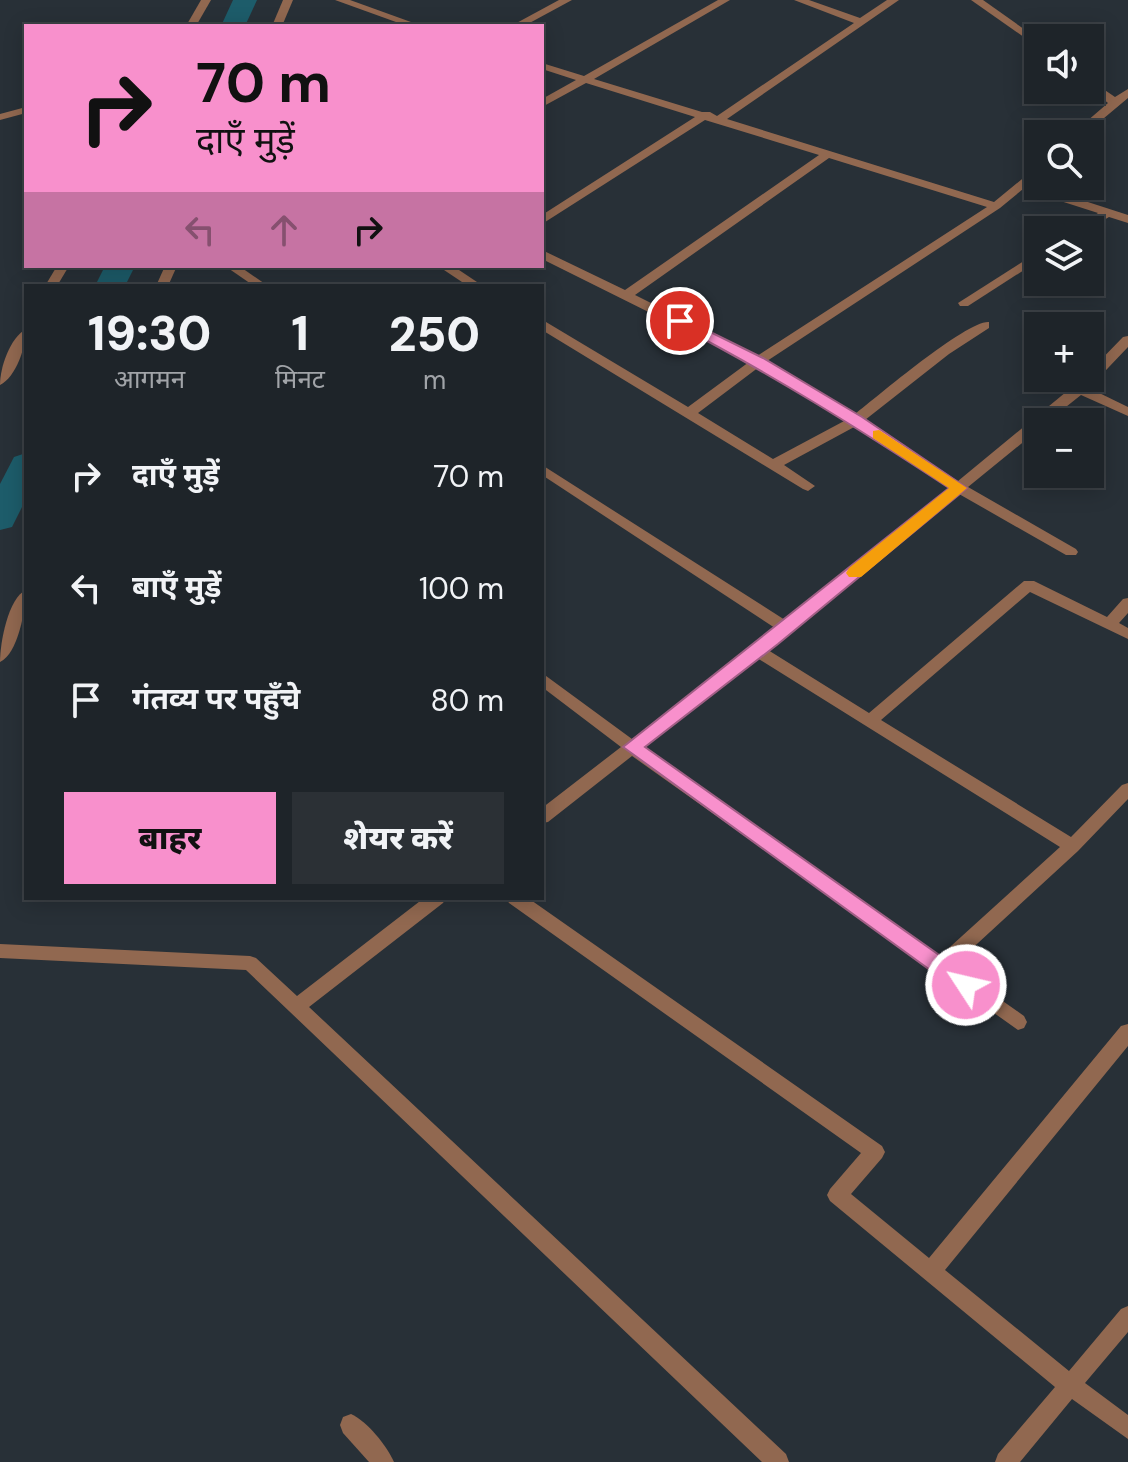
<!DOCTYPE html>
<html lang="hi">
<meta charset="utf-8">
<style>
body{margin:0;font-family:"DM Sans","Noto Sans Devanagari",sans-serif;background:#2b3035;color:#f1f3f6;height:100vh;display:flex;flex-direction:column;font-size:30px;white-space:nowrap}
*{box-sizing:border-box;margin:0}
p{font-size:26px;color:#a1a4a8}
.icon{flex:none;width:44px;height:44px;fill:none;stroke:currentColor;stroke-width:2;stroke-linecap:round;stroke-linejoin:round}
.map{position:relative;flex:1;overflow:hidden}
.side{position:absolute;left:24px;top:284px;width:520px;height:616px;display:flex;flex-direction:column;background:#1e2429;border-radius:0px;box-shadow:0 4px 20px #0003,0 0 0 2px #3c4146}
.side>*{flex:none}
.guide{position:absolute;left:24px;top:24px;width:520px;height:244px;border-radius:0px;box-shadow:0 4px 20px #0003,0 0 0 2px #3c4146;background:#f890cc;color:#111;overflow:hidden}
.controls{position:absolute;left:1024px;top:24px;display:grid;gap:16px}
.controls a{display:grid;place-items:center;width:80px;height:80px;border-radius:0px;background:#1e2429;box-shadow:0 4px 20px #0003,0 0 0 2px #3c4146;font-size:40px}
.pin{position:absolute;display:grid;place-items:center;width:68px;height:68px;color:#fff;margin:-34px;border:4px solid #fff;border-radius:50%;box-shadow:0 2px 8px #0007}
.me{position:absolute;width:88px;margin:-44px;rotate:305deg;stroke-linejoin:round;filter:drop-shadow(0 0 6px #0008)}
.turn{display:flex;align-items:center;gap:28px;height:168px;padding:0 40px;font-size:36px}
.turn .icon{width:104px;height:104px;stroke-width:2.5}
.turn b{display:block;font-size:56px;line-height:68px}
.lanes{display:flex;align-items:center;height:76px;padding:0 40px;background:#0003;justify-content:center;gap:40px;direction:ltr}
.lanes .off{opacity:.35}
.eta{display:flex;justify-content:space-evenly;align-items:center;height:136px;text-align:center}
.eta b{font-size:48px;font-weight:800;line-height:56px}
.button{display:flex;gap:16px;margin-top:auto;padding:16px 40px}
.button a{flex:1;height:92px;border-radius:0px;background:#f890cc;color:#111;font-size:32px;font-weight:800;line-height:92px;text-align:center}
.button a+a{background:#2b3035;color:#f1f3f6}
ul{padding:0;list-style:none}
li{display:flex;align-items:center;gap:24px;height:112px;padding:0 40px}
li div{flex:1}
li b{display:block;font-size:30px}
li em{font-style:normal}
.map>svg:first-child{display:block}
</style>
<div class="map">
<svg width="1128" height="1462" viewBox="0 0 1128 1462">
<rect width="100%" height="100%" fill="#283037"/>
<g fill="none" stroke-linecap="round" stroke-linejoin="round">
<g fill="#1d5c6a" fill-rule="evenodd">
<polygon points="233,0 257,0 245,26 221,26"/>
<polygon points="105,266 135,266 125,286 95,286"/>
<polygon points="26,453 26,499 12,527 0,530 0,484 14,457"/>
</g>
<g fill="#916850" fill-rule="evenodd">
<polygon points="335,0 350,0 422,26 407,26"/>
<polygon points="559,0 572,0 524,26 511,26"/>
<path d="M718,0h12l-136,79 108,33h8l7,4 137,-93 -60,-23h15l51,18 27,-18h12l-172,119 267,83 44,-36v9l-9,8 99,32v8l-19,-6 -22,13h-14l25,-17 -75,-24 -23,19 -233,153 88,53c23,-18 112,-94 134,-92v6l-40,26 -84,66 93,61 125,-103h7v-7l33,-34 5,-1v11l-39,41 39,19v9l-47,-21 -34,27h-9v8l-70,57 108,62 2,3 -2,3h-10l-107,-61 -191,156 101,63 155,-132h10l73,36 16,-18 5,-1v15l-9,10 9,5v11l-98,-47 -149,128 190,117 51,-52 6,-2v16l-50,52 -125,115 71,50 3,6 -3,6 -6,2 -386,-274 -84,66 -6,1v-15l79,-61 -79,-60v-14l90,66 143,-111 -233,-153v-10l243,155 164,-132 -93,-62 -72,39 31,21 -7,5 -5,-2 -261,-159v-9l4,1 142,85 61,-45 -207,-103v-9l83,40 194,-135 -114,-35 -163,104v-9l153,-98 -109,-34 -44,24v-8l34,-19 -34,-11v-6l42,13zM829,158l158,49 -230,149 -122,-61zM759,367l87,53 -73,39 -75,-46zM757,658l303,189 -120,109 -296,-209z"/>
<polygon points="971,0 983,0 1038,39 1038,47"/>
<polygon points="1090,80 1115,97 1128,89 1128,98 1085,134 1072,134 1108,103 1090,88"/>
<polygon points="26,107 26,113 0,120 0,114"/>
<polygon points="1038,252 1038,261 968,306 960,306 958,303"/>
<polygon points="225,266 239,266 268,286 254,286"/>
<polygon points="438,266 453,266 483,286 468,286"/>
<polygon points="424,898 446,898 443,903 309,1007 786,1454 789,1462 762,1462 246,970 0,958 0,944 250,956 256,958 297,996"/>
<polygon points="506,898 528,898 882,1146 885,1152 882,1158 851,1194 929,1258 1121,1026 1128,1024 1128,1046 945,1270 1069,1371 1121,1309 1128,1306 1128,1332 1085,1383 1128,1415 1128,1439 1072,1399 1020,1462 995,1462 998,1454 1055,1387 830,1201 827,1195 830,1189 861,1153 509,903"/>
<path d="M351,1414c16,7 36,32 43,48h-25l-26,-29 -3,-8 3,-8z"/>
</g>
<g fill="#916850" fill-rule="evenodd">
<polygon points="201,0 211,0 196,26 186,26"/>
<polygon points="283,0 293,0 282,26 272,26"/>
<polygon points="57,266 69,266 57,286 45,286"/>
<polygon points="165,266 177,266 168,286 156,286"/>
<path d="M26,329c0,18 -10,48 -26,56 0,-18 10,-47 26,-56z"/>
<path d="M26,590c0,18 -8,64 -26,72 0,-19 8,-64 26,-72z"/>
</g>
</g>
<path fill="#f890cc" stroke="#a15e85" stroke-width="2" d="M680,317l83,41 99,59 105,71 -189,156 -133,103 328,232 3,6 -3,6 -7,3 -7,-3 -336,-244 326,-259c-90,-59 -179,-115 -274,-164l-2,-3z"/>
<polygon fill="#f59e0b" points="879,430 967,488 861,577 849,577 846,573 849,568 949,488 873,438 873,431"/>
</svg>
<div class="controls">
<a><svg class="icon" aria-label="sound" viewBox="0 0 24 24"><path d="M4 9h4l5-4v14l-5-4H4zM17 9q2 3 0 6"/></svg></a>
<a><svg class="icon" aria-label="search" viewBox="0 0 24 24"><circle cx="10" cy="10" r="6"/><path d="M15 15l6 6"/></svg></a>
<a><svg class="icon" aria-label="layers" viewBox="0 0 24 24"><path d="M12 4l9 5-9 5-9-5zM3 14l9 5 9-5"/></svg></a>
<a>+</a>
<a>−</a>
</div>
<div class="pin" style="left:680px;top:321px;background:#d93025"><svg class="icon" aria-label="arrive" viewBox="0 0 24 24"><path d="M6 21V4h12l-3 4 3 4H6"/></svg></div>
<svg class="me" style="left:966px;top:985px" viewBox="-20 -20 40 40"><circle r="17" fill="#f890cc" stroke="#fff" stroke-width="3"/><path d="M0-11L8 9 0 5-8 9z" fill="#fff"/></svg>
<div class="guide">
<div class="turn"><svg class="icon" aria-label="right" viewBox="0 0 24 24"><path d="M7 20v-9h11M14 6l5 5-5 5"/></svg><div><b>70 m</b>दाएँ मुड़ें</div></div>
<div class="lanes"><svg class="icon off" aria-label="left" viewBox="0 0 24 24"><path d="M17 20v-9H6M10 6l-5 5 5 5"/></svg><svg class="icon off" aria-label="ahead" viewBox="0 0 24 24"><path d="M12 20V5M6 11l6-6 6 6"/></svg><svg class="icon" aria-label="right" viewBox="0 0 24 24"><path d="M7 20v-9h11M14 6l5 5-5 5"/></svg></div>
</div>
<section class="side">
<div class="eta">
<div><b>19:30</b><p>आगमन</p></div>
<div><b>1</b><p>मिनट</p></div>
<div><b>250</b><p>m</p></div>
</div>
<ul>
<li><svg class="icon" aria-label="right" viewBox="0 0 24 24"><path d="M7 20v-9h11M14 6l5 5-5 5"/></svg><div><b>दाएँ मुड़ें</b></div><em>70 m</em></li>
<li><svg class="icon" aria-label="left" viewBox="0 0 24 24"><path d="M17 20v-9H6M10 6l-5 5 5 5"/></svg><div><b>बाएँ मुड़ें</b></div><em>100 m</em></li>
<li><svg class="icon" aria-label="arrive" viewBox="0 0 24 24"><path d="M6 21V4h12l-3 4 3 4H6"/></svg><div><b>गंतव्य पर पहुँचे</b></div><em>80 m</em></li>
</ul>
<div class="button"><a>बाहर</a><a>शेयर करें</a></div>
</section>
</div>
